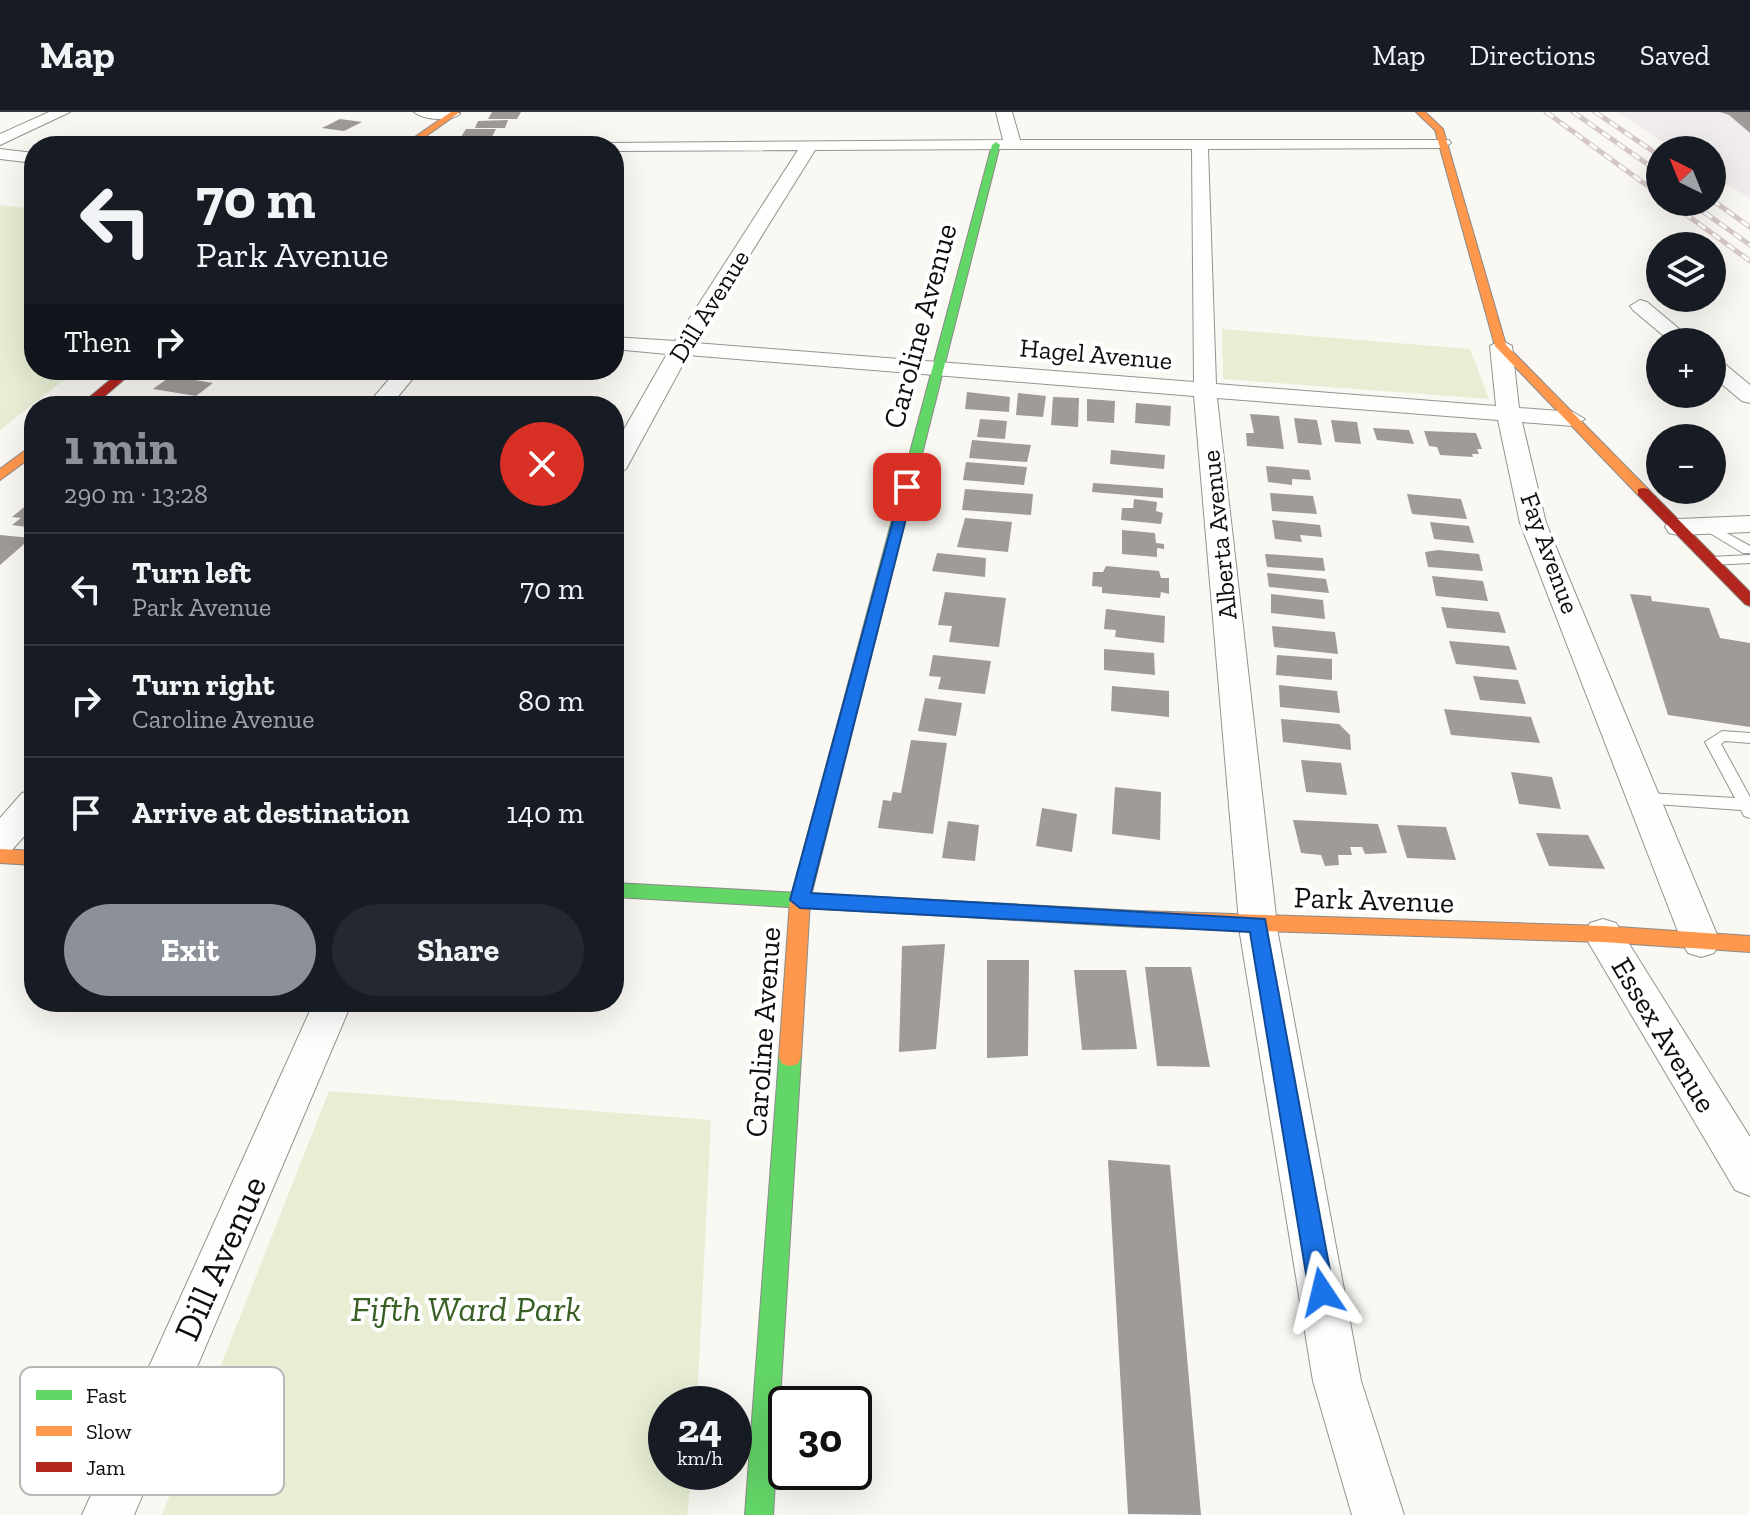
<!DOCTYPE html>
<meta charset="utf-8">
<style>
body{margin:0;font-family:"Zilla Slab",serif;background:#242831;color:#f1f3f6;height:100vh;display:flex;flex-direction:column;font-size:30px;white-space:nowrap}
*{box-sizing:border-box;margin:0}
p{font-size:26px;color:#9ea1a6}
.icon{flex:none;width:44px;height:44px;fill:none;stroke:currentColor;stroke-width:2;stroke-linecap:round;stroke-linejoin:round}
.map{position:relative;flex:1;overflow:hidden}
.side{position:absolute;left:24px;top:284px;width:600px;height:616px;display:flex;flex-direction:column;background:#171b24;border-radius:32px;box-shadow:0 8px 32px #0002}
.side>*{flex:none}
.banner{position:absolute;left:24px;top:24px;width:600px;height:244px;border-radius:32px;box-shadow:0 8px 32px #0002;background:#171b24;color:#f1f3f6;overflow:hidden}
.needle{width:52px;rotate:317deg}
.controls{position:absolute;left:1646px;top:24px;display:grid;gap:16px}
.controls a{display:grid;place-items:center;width:80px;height:80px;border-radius:50%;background:#171b24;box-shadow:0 8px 32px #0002;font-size:40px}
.speed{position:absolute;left:648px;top:1274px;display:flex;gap:16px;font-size:40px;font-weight:700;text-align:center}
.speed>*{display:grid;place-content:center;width:104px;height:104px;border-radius:50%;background:#171b24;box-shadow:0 8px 32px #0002;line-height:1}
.speed small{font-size:20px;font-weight:400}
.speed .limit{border:4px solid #111;border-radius:12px;background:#fff;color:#111}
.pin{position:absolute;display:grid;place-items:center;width:68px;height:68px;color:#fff;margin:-34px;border-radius:16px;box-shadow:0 4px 12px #0006}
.me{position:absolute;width:88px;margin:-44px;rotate:350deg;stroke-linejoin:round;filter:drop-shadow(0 0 6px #0008)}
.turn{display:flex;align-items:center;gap:28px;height:168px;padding:0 40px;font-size:36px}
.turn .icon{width:104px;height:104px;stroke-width:2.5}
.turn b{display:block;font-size:56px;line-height:68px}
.then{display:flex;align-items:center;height:76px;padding:0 40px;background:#0003;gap:16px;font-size:30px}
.round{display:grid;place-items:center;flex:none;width:84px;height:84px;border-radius:42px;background:#242831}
.summary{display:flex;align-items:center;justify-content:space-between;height:136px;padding:0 40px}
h1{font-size:48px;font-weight:700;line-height:60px;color:#8c9099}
.button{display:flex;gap:16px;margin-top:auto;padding:16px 40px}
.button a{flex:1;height:92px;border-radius:48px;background:#8c9099;color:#fff;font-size:32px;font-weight:700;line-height:92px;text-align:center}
.button a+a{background:#242831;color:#f1f3f6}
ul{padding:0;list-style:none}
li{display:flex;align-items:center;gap:24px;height:112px;padding:0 40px;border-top:2px solid #363941}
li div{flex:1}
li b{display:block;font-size:30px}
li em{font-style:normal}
header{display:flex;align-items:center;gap:48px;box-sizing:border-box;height:112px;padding:0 40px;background:#171b24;border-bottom:2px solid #363941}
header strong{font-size:38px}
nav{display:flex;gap:44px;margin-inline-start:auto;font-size:28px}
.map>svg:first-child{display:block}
</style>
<header>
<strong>Map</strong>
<nav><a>Map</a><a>Directions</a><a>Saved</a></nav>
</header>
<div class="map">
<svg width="1750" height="1403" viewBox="0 0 1750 1403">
<rect width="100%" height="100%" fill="#faf8f2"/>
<polygon fill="#f1ecee" points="1617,0 1750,0 1750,87 1712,62 1712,38 1675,38"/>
<g fill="#e7eed4">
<polygon points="0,93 34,97 34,258 77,258 0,318"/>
<polygon points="1222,217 1470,237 1489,287 1223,267"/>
<polygon points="329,979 711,1008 697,1292 666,1292 666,1360 692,1360 687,1403 162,1403"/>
</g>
<g fill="#9e9b98">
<polygon points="492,0 521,0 517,7 488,7"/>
<polygon points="1720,0 1750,0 1750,21 1729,3"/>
<polygon points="340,7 362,10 344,19 322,16"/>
<polygon points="508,8 505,16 475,16 478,9"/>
<polygon points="466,17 496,17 492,25 461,25"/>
<polygon points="168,258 232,258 224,266 165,261"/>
<polygon points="171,264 213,271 196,284 153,277"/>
<polygon points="967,280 1010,285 1009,300 965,297"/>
<polygon points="1018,281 1046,284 1043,305 1016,303"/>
<polygon points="1053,285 1079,286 1078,315 1051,313"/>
<polygon points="1087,287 1115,289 1114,311 1087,309"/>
<polygon points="1136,291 1171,294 1170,314 1135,311"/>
<polygon points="1250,302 1279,304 1284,337 1247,334 1246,321 1254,321"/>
<polygon points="1294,306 1317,308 1322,333 1298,331"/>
<polygon points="980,307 1007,309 1005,327 977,325"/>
<polygon points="1331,308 1357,310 1361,332 1335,330"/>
<polygon points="1373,316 1409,318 1414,332 1377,328"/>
<polygon points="1424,319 1476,321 1482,337 1477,337 1479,342 1472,342 1473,345 1440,343 1437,335 1429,334"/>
<polygon points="972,328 1031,333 1027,350 969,346"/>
<polygon points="1111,338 1165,343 1164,357 1110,352"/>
<polygon points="966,350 1027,355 1024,373 963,368"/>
<polygon points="1266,354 1309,358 1311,368 1292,367 1292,373 1268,370"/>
<polygon points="1093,371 1163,376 1163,386 1092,380"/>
<polygon points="965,377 1033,382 1031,403 962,398"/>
<polygon points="1270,381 1313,384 1317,402 1272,399"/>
<polygon points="1407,382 1461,387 1467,407 1412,402"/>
<polygon points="34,387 34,416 12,413 21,406 12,405"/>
<polygon points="1134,387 1157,390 1156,399 1163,401 1161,412 1121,408 1122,396 1133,396"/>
<polygon points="965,406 1012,410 1008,440 957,435"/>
<polygon points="1272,408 1320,413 1322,425 1300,423 1302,430 1275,427"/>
<polygon points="1430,410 1469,414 1474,431 1434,427"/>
<polygon points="1122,418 1155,421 1156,431 1164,432 1164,437 1157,436 1157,445 1122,442"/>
<polygon points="0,423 31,426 0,453"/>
<polygon points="1438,438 1479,442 1483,459 1428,455 1425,440"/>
<polygon points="937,441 986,446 985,465 932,459"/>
<polygon points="1265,442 1323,446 1325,459 1267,455"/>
<polygon points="1106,454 1159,459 1161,466 1169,466 1169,482 1161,480 1160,486 1102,481 1102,475 1092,474 1093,460 1103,460"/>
<polygon points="1267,461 1326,467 1329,481 1269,475"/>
<polygon points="1432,464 1483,469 1488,489 1436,484"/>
<polygon points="945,480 1006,486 999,535 949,530 952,514 938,513"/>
<polygon points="1271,482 1323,488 1325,507 1271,501"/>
<polygon points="1630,482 1651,484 1652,489 1709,496 1720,526 1750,531 1750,615 1668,603"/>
<polygon points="1441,495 1499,500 1506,521 1447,516"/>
<polygon points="1106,497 1165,504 1164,531 1115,525 1116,518 1104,517"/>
<polygon points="1272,514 1335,520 1338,542 1274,535"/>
<polygon points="1449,529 1509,534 1517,558 1456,552"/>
<polygon points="1104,537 1154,541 1155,563 1104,558"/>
<polygon points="933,543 991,549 985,582 938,577 941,565 929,564"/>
<polygon points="1277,543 1332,547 1332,568 1276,563"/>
<polygon points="1473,564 1518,568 1526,592 1480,588"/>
<polygon points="1279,573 1337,579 1340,601 1280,595"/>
<polygon points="1112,574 1169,579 1169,605 1111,599"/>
<polygon points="925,586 962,591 956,624 918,619"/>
<polygon points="1444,597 1531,605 1540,631 1451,623"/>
<polygon points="1281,607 1339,612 1350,623 1351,638 1283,630"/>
<polygon points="911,628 947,631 933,722 878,716 883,688 891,689 893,680 901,681"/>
<polygon points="1301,648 1341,651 1347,683 1306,680"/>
<polygon points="1511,660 1552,665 1561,697 1519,692"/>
<polygon points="1115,675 1161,680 1160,728 1112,722"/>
<polygon points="1042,696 1077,702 1072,740 1036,734"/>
<polygon points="1293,708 1378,712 1387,741 1365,742 1362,735 1350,735 1352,743 1338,743 1339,753 1325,754 1321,743 1301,741"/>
<polygon points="948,709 979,713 975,749 942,746"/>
<polygon points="1397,713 1446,715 1456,748 1407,746"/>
<polygon points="1536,721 1588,723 1605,757 1549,754"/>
<polygon points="945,832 936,937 899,940 902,834"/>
<polygon points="987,848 1029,848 1028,944 987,946"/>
<polygon points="1145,855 1191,855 1210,955 1157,954"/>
<polygon points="1074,858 1126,858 1137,937 1082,938"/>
<polygon points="1108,1048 1170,1053 1201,1403 1128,1402"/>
</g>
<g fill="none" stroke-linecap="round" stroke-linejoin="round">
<defs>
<g id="lane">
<polygon points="1707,410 1750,434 1750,441 1743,441 1703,417 1701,414"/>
<polygon points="1750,443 1750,451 1711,453 1705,449 1711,445"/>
<polygon points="1722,619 1750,621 1750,631 1725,629 1721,632 1750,685 1750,706 1744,704 1741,698 1641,691 1639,687 1641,683 1647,681 1735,686 1705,630"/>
</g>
<g id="street">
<polygon points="49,0 70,0 0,33 0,22"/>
<path d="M414,0h44l2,2c-10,8 -36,6 -46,-2z"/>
<path d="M996,0h16l8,28h429l2,3 -8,5 -235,1 8,235 280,22 -6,-60 11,-6 11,6 7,62 54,4 12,7 -12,7 -51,-4 24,101 174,419 -6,11 -13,4 -13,-4 -6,-11 -162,-419 -22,-103 -281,-22 61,536 83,447 43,134h-52l-39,-134 -73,-447 -46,-538 -506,-41 -62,114 -12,7v-29l53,-93 -53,-5v-12l61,4 123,-191 -184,1v-5h-8l2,-3 395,-3zM1015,37h177l2,233 -499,-39 120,-193z"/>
<polygon points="0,37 34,41 34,51 0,47"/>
<polygon points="1640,188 1647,190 1695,230 1671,230 1633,198 1630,194"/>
<polygon points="1712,246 1720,248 1750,273 1750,291 1742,289 1712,264"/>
<polygon points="397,258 420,258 390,294 366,294"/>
<polygon points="1750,404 1750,420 1678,423 1669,421 1665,415 1669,409 1678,407"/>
<polygon points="34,678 34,713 12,738 0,742 0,706 22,681"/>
<polygon points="1603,807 1616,811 1750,1025 1750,1084 1735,1078 1590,833 1584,822 1590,811"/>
<polygon points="314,890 352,890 134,1403 82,1403"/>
</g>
<g id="fast">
<polygon points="996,30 1000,33 861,584 853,589 845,584 992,33"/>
<polygon points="614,771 1139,799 1146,802 1149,807 1146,812 1139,815 614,785"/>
<polygon points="790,936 798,938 801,945 773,1403 745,1403 779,945 782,938"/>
</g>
<g id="slow">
<polygon points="451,0 460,0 412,34 402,34"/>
<polygon points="1416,0 1425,0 1443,17 1506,233 1648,377 1648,383 1638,383 1495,234 1435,18"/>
<polygon points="34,332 34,343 0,368 0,357"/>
<polygon points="853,579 861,584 810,788 801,945 798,952 790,954 782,952 779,945 790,788 845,584"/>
<polygon points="0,737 34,739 34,753 0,751"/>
<polygon points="1139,799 1603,814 1750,824 1750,840 1603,830 1139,815 1132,812 1129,807 1132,802"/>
</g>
<g id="jam">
<polygon points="122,258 135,258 93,294 79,294"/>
<polygon points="1643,376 1648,377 1750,480 1750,494 1745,492 1638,383 1638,377"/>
</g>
</defs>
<use href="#lane" stroke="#949391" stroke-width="2"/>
<use href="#street" stroke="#949391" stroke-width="2"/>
<use href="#fast" stroke="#8b8a87" stroke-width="2"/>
<use href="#slow" stroke="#8b8a87" stroke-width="2"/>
<use href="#jam" stroke="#8b8a87" stroke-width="2"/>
<use href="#lane" fill="#fefefd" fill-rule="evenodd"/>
<use href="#street" fill="#fefefd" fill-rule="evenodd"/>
<use href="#fast" fill="#63d668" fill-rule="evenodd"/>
<use href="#slow" fill="#ff974d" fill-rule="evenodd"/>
<use href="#jam" fill="#b3261e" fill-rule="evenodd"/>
<defs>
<g id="rail">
<polyline points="1546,0 1660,83"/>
<polyline points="1573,0 1660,61"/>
<polyline points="1595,0 1660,44"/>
<polyline points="1712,88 1750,115"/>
<polyline points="1669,90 1750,149"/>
<polyline points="1690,90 1750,133"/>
</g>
</defs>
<use href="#rail" stroke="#d5c7c8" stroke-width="5"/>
<use href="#rail" stroke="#fff" stroke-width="3" stroke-dasharray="9" stroke-linecap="butt"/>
</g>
<polygon fill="#1a73e8" stroke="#114b97" stroke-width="2" points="903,372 914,375 811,781 1265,807 1334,1180 1330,1189 1322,1192 1313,1189 1309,1180 1250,820 800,796 790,788"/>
<g text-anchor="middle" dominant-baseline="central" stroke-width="8" stroke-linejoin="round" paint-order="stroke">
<g font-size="26" fill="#0e0e0e" stroke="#fff">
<text transform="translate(709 194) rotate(-58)">Dill Avenue</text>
<text transform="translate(1096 242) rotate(5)">Hagel Avenue</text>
<text transform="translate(1219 423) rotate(-96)">Alberta Avenue</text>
<text transform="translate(1550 441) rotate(70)">Fay Avenue</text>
</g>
<g font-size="30" fill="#0e0e0e" stroke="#fff">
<text transform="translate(920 214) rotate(-75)">Caroline Avenue</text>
<text transform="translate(1374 788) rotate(2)">Park Avenue</text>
<text transform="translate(763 920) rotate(-86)">Caroline Avenue</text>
<text transform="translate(1664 923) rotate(59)">Essex Avenue</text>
</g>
<g font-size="36" fill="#0e0e0e" stroke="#fff">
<text transform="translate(220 1146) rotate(-66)">Dill Avenue</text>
</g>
<g font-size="36" font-style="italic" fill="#385f24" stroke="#fff">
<text x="466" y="1196">Fifth Ward Park</text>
</g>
</g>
<rect x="20" y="1255" width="264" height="128" rx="12" fill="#fff" stroke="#b7b7b7" stroke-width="2"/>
<rect x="36" y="1278" width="36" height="10" fill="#63d668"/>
<rect x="36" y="1314" width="36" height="10" fill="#ff974d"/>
<rect x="36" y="1350" width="36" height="10" fill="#b3261e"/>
<g font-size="22" fill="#0e0e0e">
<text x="86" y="1291">Fast</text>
<text x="86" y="1327">Slow</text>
<text x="86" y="1363">Jam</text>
</g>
</svg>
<div class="controls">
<a><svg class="needle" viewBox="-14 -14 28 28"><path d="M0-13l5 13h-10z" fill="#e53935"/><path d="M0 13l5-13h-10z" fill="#9ea1a6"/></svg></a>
<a><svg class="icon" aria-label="layers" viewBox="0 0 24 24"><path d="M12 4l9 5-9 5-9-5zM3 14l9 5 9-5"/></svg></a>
<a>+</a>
<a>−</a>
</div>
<div class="speed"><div>24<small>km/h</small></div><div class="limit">30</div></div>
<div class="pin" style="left:907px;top:375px;background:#d93025"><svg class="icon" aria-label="arrive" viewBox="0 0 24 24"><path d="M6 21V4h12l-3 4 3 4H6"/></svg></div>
<svg class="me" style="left:1322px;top:1180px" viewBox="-20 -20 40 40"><path d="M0-17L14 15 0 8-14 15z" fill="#1a73e8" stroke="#fff" stroke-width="4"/></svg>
<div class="banner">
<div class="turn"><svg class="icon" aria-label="left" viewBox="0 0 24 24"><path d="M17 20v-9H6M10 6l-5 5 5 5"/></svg><div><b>70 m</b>Park Avenue</div></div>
<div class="then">Then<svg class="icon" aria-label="right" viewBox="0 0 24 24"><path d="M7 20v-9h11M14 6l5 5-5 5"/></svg></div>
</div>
<section class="side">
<div class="summary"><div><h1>1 min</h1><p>290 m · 13:28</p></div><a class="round" style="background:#d93025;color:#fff"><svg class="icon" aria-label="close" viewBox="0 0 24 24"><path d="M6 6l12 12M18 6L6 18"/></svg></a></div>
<ul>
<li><svg class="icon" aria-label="left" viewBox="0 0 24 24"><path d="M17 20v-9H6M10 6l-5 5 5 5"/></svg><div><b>Turn left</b><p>Park Avenue</p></div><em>70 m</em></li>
<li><svg class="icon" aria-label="right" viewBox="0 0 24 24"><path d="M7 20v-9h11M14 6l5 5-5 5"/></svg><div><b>Turn right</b><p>Caroline Avenue</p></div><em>80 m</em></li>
<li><svg class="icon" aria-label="arrive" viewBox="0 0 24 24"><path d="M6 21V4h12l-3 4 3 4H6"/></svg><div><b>Arrive at destination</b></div><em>140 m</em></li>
</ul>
<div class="button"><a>Exit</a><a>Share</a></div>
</section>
</div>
